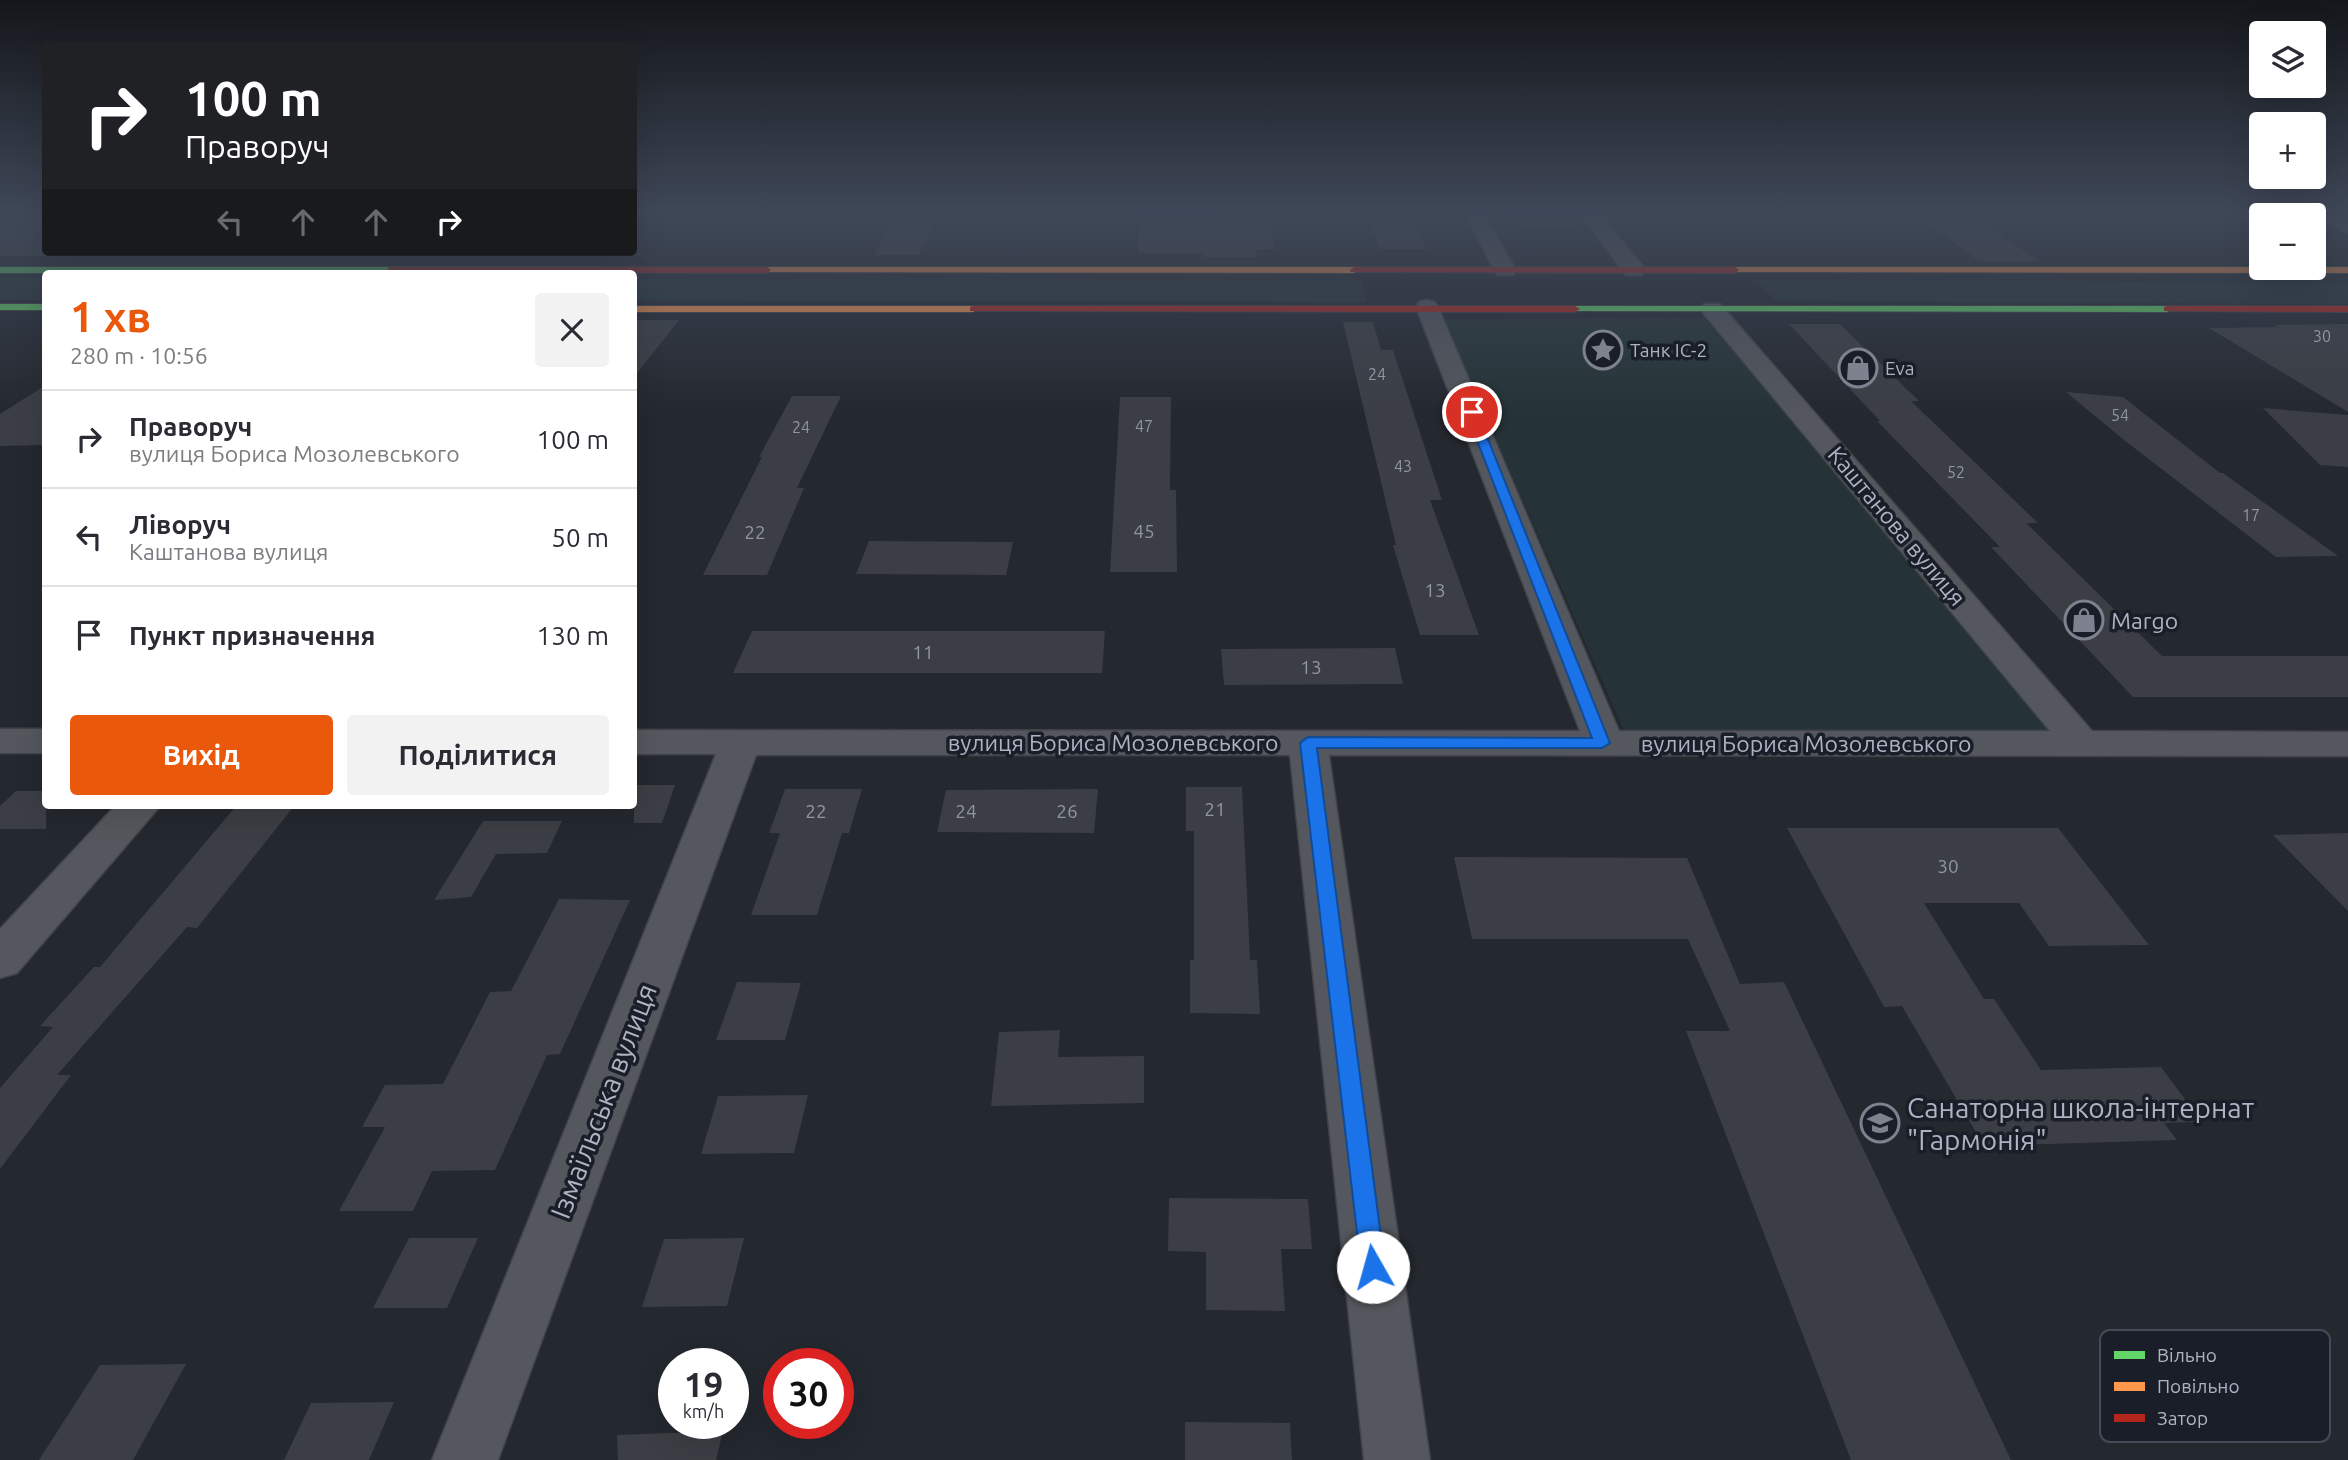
<!DOCTYPE html>
<html lang="uk">
<meta charset="utf-8">
<style>
body{margin:0;font-family:Ubuntu,sans-serif;background:#f2f2f3;color:#2b2b33;height:100vh;display:flex;flex-direction:column;font-size:26px;white-space:nowrap}
*{box-sizing:border-box;margin:0}
p{font-size:23px;color:#7c7c81}
.icon{flex:none;width:38px;height:38px;fill:none;stroke:currentColor;stroke-width:2;stroke-linecap:round;stroke-linejoin:round}
.map{position:relative;flex:1;overflow:hidden}
.side{position:absolute;left:42px;top:270px;width:595px;height:539px;display:flex;flex-direction:column;background:#fff;border-radius:7px;box-shadow:0 7px 28px #0002}
.side>*{flex:none}
.banner{position:absolute;left:42px;top:42px;width:595px;height:214px;border-radius:7px;box-shadow:0 7px 28px #0002;background:#202124;color:#fff;overflow:hidden}
.controls{position:absolute;left:2249px;top:21px;display:grid;gap:14px}
.controls a{display:grid;place-items:center;width:77px;height:77px;border-radius:7px;background:#fff;box-shadow:0 7px 28px #0002;font-size:35px}
.speed{position:absolute;left:658px;top:1348px;display:flex;gap:14px;font-size:35px;font-weight:700;text-align:center}
.speed>*{display:grid;place-content:center;width:91px;height:91px;border-radius:50%;background:#fff;box-shadow:0 7px 28px #0002;line-height:1}
.speed small{font-size:18px;font-weight:400}
.speed .limit{border:10px solid #d22;background:#fff;color:#111}
.pin{position:absolute;display:grid;place-items:center;width:60px;height:60px;color:#fff;margin:-30px;border:4px solid #fff;border-radius:50%;box-shadow:0 2px 7px #0007}
.me{position:absolute;width:77px;margin:-38px;rotate:353deg;stroke-linejoin:round;filter:drop-shadow(0 0 5px #0008)}
.turn{display:flex;align-items:center;gap:24px;height:147px;padding:0 28px;font-size:32px}
.turn .icon{width:91px;height:91px;stroke-width:2.5}
.turn b{display:block;font-size:49px;line-height:60px}
.lanes{display:flex;align-items:center;height:66px;padding:0 28px;background:#0003;justify-content:center;gap:35px;direction:ltr}
.lanes .off{opacity:.35}
.round{display:grid;place-items:center;flex:none;width:74px;height:74px;border-radius:7px;background:#f2f2f3}
.summary{display:flex;align-items:center;justify-content:space-between;height:119px;padding:0 28px}
h1{font-size:42px;font-weight:600;line-height:52px;color:#ea580c}
.button{display:flex;gap:14px;margin-top:auto;padding:14px 28px}
.button a{flex:1;height:80px;border-radius:7px;background:#ea580c;color:#fff;font-size:28px;font-weight:600;line-height:80px;text-align:center}
.button a+a{background:#f2f2f3;color:#2b2b33}
ul{padding:0;list-style:none}
li{display:flex;align-items:center;gap:21px;height:98px;padding:0 28px;border-top:2px solid #e1e1e2}
li div{flex:1}
li b{display:block;font-size:26px}
li em{font-style:normal}
.map>svg:first-child{display:block}
</style>
<div class="map">
<svg width="2348" height="1460" viewBox="0 0 2348 1460">
<rect width="100%" height="100%" fill="#24282f"/>
<g fill="#253336">
<polygon points="1508,212 1563,212 1575,228 1519,227"/>
<rect x="0" y="278" width="45" height="22"/>
<polygon points="634,279 1361,280 1367,302 634,301"/>
<polygon points="1756,280 2348,283 2348,304 1776,301"/>
<polygon points="1704,318 2064,739 1629,742 1443,319"/>
</g>
<g fill="#3b3e44">
<polygon points="11,212 46,212 46,256 0,256 0,217"/>
<polygon points="897,212 938,212 919,255 875,255"/>
<polygon points="1219,212 1268,212 1274,249 1256,249 1257,257 1203,257 1203,253 1138,253 1140,215 1219,216"/>
<polygon points="1366,212 1410,214 1426,249 1380,249"/>
<polygon points="1930,224 1984,225 2040,261 1979,261"/>
<polygon points="634,320 679,320 634,377"/>
<polygon points="1343,322 1373,322 1381,350 1393,350 1442,500 1430,500 1479,635 1420,635 1393,545 1396,545"/>
<polygon points="1789,324 1840,324 1919,401 1911,401 2038,523 2026,523 2162,656 2348,656 2348,697 2133,697 1991,547 2000,547 1877,421 1880,421"/>
<polygon points="2348,324 2348,412 2209,328 2279,327 2275,325"/>
<polygon points="46,385 46,445 0,446 0,414"/>
<polygon points="2066,392 2123,397 2220,473 2223,473 2338,556 2276,557 2124,440"/>
<polygon points="792,396 841,396 797,488 804,488 767,575 703,575 762,457 759,457"/>
<polygon points="1120,397 1171,397 1170,490 1176,490 1177,572 1110,572"/>
<polygon points="2263,408 2348,415 2348,467 2320,465"/>
<polygon points="869,541 1013,542 1006,575 856,574"/>
<polygon points="752,631 1105,631 1102,673 733,673"/>
<polygon points="1395,648 1403,684 1224,685 1221,649"/>
<polygon points="634,785 675,785 662,823 634,823"/>
<polygon points="1186,787 1242,787 1250,960 1257,960 1260,1014 1190,1013 1190,960 1194,960 1194,831 1186,831"/>
<polygon points="785,789 862,789 849,833 842,833 817,915 751,915 780,833 769,833"/>
<polygon points="1098,789 1094,833 937,832 946,790"/>
<polygon points="16,791 46,791 46,829 0,829 0,806"/>
<polygon points="237,805 295,805 197,928 187,927 57,1075 71,1075 0,1169 0,1088 53,1027 40,1026 94,967 100,967"/>
<polygon points="483,821 562,821 547,853 496,854 471,897 434,900"/>
<polygon points="1787,828 2058,828 2149,945 2049,946 2019,903 1924,903 1984,999 1994,999 2041,1070 2161,1067 2202,1122 2164,1123 2177,1140 1984,1146 1902,1006 1884,1007"/>
<polygon points="2348,833 2348,911 2273,835"/>
<polygon points="1454,857 1687,858 1740,984 1784,982 2011,1460 1851,1460 1686,1031 1730,1031 1688,939 1472,939"/>
<polygon points="559,899 630,900 560,1054 547,1055 495,1170 432,1171 413,1211 339,1211 385,1127 362,1127 385,1085 443,1084 490,992 511,991"/>
<polygon points="737,982 801,983 785,1040 716,1040"/>
<polygon points="1060,1030 1058,1057 1144,1056 1144,1103 991,1106 999,1032"/>
<polygon points="808,1095 794,1153 701,1154 718,1096"/>
<polygon points="1169,1198 1308,1199 1312,1249 1281,1249 1285,1311 1206,1310 1206,1252 1168,1251"/>
<polygon points="409,1238 478,1238 447,1308 373,1308"/>
<polygon points="744,1238 727,1306 642,1307 664,1239"/>
<polygon points="186,1364 133,1460 39,1460 100,1365"/>
<polygon points="394,1402 369,1460 284,1460 311,1403"/>
<polygon points="1185,1422 1290,1423 1292,1460 1185,1460"/>
<polygon points="723,1431 716,1460 618,1460 617,1435"/>
</g>
<g fill="none" stroke-linecap="round" stroke-linejoin="round">
<defs>
<g id="street">
<polygon points="1464,212 1482,212 1516,270 1513,275 1497,275"/>
<polygon points="1579,212 1598,212 1642,265 1645,270 1642,275 1626,275"/>
<polygon points="2306,212 2331,212 2348,220 2348,233 2314,218 2314,215"/>
<polygon points="1427,300 1435,302 1438,307 1619,731 2050,731 1704,314 1701,309 1704,304 1720,304 2092,731 2348,732 2348,756 1329,755 1430,1460 1364,1460 1290,755 756,755 498,1460 432,1460 716,754 634,754 634,730 1580,731 1416,307 1419,302"/>
<rect x="0" y="729" width="46" height="24"/>
<polygon points="116,805 161,805 17,973 0,978 0,929"/>
</g>
<g id="fast">
<polygon points="0,267 391,267 395,270 391,273 0,273"/>
<rect x="0" y="304" width="46" height="6"/>
<polygon points="1575,306 2167,306 2172,309 2167,312 1572,311 1572,307"/>
</g>
<g id="slow">
<polygon points="767,267 1354,267 1358,270 1354,273 764,272 764,268"/>
<polygon points="1735,267 2348,267 2348,273 1732,272 1731,270"/>
<polygon points="634,306 973,306 978,309 973,312 634,312"/>
</g>
<g id="jam">
<polygon points="391,267 767,267 771,270 767,273 388,272 388,268"/>
<polygon points="1354,267 1735,267 1739,270 1735,273 1351,272 1350,270"/>
<polygon points="973,306 1575,306 1580,309 1575,312 970,311 970,307"/>
<polygon points="2167,306 2348,306 2348,312 2164,311 2164,307"/>
</g>
</defs>
<use href="#street" stroke="#404248" stroke-width="3"/>
<use href="#fast" stroke="#404248" stroke-width="2"/>
<use href="#slow" stroke="#404248" stroke-width="2"/>
<use href="#jam" stroke="#404248" stroke-width="2"/>
<use href="#street" fill="#54575d" fill-rule="evenodd"/>
<use href="#fast" fill="#63d668" fill-rule="evenodd"/>
<use href="#slow" fill="#ff974d" fill-rule="evenodd"/>
<use href="#jam" fill="#b3261e" fill-rule="evenodd"/>
</g>
<linearGradient id="sky" x2="0" y2="1"><stop stop-color="#14161a"/><stop offset="0.51" stop-color="#3f4858"/><stop offset="1" stop-color="#3f4858" stop-opacity="0"/></linearGradient>
<rect width="2348" height="416" fill="url(#sky)"/>
<polygon fill="#1a73e8" stroke="#114b97" stroke-width="2" points="1472,408 1477,412 1610,743 1602,748 1317,748 1385,1267 1382,1275 1373,1278 1365,1275 1361,1267 1300,743 1308,737 1592,738 1466,412"/>
<defs>
<symbol id="sight-ring" viewBox="-11 -11 22 22"><circle r="9.5" fill="#191e28" stroke="#7d828e" stroke-width="1.5"/><path d="M0-6L1.8-2.2L6-1.7L2.9 1.2L3.7 5.4L0 3.3L-3.7 5.4L-2.9 1.2L-6-1.7L-1.8-2.2Z" fill="#7d828e"/></symbol>
<symbol id="shop-ring" viewBox="-11 -11 22 22"><circle r="9.5" fill="#191e28" stroke="#7d828e" stroke-width="1.5"/><path d="M-5-2.5h2.3a2.7 3.5 0 0 1 5.4 0H5L5.5 6h-11ZM-1.5-2.5h3a1.5 2.3 0 0 0-3 0Z" fill="#7d828e"/></symbol>
<symbol id="school-ring" viewBox="-11 -11 22 22"><circle r="9.5" fill="#191e28" stroke="#7d828e" stroke-width="1.5"/><path d="M0-5L7-2L0 1L-7-2ZM-4 1L0 2.5L4 1V4Q0 6-4 4Z" fill="#7d828e"/></symbol>
</defs>
<g fill-rule="evenodd">
<use href="#sight-ring" x="1581" y="328" width="44" height="44"/>
<use href="#shop-ring" x="1836" y="346" width="44" height="44"/>
<use href="#shop-ring" x="2062" y="598" width="44" height="44"/>
<use href="#school-ring" x="1858" y="1101" width="44" height="44"/>
</g>
<g text-anchor="middle" dominant-baseline="central" stroke-width="7" stroke-linejoin="round" paint-order="stroke">
<g font-size="16" fill="#9096a2">
<text x="2322" y="336">30</text>
<text x="1377" y="374">24</text>
<text x="2120" y="415">54</text>
<text x="1144" y="426">47</text>
<text x="801" y="427">24</text>
<text x="1403" y="466">43</text>
<text x="1956" y="472">52</text>
<text x="2251" y="515">17</text>
</g>
<g font-size="19" fill="#adb3c1" stroke="#191e28" text-anchor="start">
<text x="1630" y="350">Танк ІС-2</text>
<text x="1885" y="368">Eva</text>
</g>
<g font-size="19" fill="#9096a2">
<text x="1144" y="531">45</text>
<text x="755" y="532">22</text>
<text x="1435" y="590">13</text>
<text x="923" y="652">11</text>
<text x="1311" y="667">13</text>
<text x="1215" y="809">21</text>
<text x="816" y="811">22</text>
<text x="966" y="811">24</text>
<text x="1067" y="811">26</text>
<text x="1948" y="866">30</text>
</g>
<g font-size="23" fill="#adb3c1" stroke="#191e28">
<text transform="translate(1897 526) rotate(50)">Каштанова вулиця</text>
<text x="1113" y="742">вулиця Бориса Мозолевського</text>
<text x="1806" y="743">вулиця Бориса Мозолевського</text>
</g>
<g font-size="23" fill="#adb3c1" stroke="#191e28" text-anchor="start">
<text x="2111" y="620">Margo</text>
</g>
<g font-size="28" fill="#adb3c1" stroke="#191e28">
<text transform="translate(603 1101) rotate(-69)">Ізмаїльська вулиця</text>
</g>
<g font-size="28" fill="#adb3c1" stroke="#191e28" text-anchor="start">
<text x="1907" y="1107">Санаторна школа-інтернат<tspan x="1907" dy="32">"Гармонія"</tspan></text>
</g>
</g>
<rect x="2100" y="1330" width="230" height="112" rx="10" fill="#191e28" stroke="#454b56" stroke-width="2"/>
<rect x="2114" y="1351" width="31" height="8" fill="#63d668"/>
<rect x="2114" y="1382" width="31" height="9" fill="#ff974d"/>
<rect x="2114" y="1414" width="31" height="8" fill="#b3261e"/>
<g font-size="19" fill="#adb3c1">
<text x="2157" y="1362">Вільно</text>
<text x="2157" y="1393">Повільно</text>
<text x="2157" y="1425">Затор</text>
</g>
</svg>
<div class="controls">
<a><svg class="icon" aria-label="layers" viewBox="0 0 24 24"><path d="M12 4l9 5-9 5-9-5zM3 14l9 5 9-5"/></svg></a>
<a>+</a>
<a>−</a>
</div>
<div class="speed"><div>19<small>km/h</small></div><div class="limit">30</div></div>
<div class="pin" style="left:1472px;top:412px;background:#d93025"><svg class="icon" aria-label="arrive" viewBox="0 0 24 24"><path d="M6 21V4h12l-3 4 3 4H6"/></svg></div>
<svg class="me" style="left:1373px;top:1267px" viewBox="-20 -20 40 40"><circle r="19" fill="#fff"/><path d="M0-13L10 11 0 6-10 11z" fill="#1a73e8"/></svg>
<div class="banner">
<div class="turn"><svg class="icon" aria-label="right" viewBox="0 0 24 24"><path d="M7 20v-9h11M14 6l5 5-5 5"/></svg><div><b>100 m</b>Праворуч</div></div>
<div class="lanes"><svg class="icon off" aria-label="left" viewBox="0 0 24 24"><path d="M17 20v-9H6M10 6l-5 5 5 5"/></svg><svg class="icon off" aria-label="ahead" viewBox="0 0 24 24"><path d="M12 20V5M6 11l6-6 6 6"/></svg><svg class="icon off" aria-label="ahead" viewBox="0 0 24 24"><path d="M12 20V5M6 11l6-6 6 6"/></svg><svg class="icon" aria-label="right" viewBox="0 0 24 24"><path d="M7 20v-9h11M14 6l5 5-5 5"/></svg></div>
</div>
<section class="side">
<div class="summary"><div><h1>1 хв</h1><p>280 m · 10:56</p></div><a class="round"><svg class="icon" aria-label="close" viewBox="0 0 24 24"><path d="M6 6l12 12M18 6L6 18"/></svg></a></div>
<ul>
<li><svg class="icon" aria-label="right" viewBox="0 0 24 24"><path d="M7 20v-9h11M14 6l5 5-5 5"/></svg><div><b>Праворуч</b><p>вулиця Бориса Мозолевського</p></div><em>100 m</em></li>
<li><svg class="icon" aria-label="left" viewBox="0 0 24 24"><path d="M17 20v-9H6M10 6l-5 5 5 5"/></svg><div><b>Ліворуч</b><p>Каштанова вулиця</p></div><em>50 m</em></li>
<li><svg class="icon" aria-label="arrive" viewBox="0 0 24 24"><path d="M6 21V4h12l-3 4 3 4H6"/></svg><div><b>Пункт призначення</b></div><em>130 m</em></li>
</ul>
<div class="button"><a>Вихід</a><a>Поділитися</a></div>
</section>
</div>
